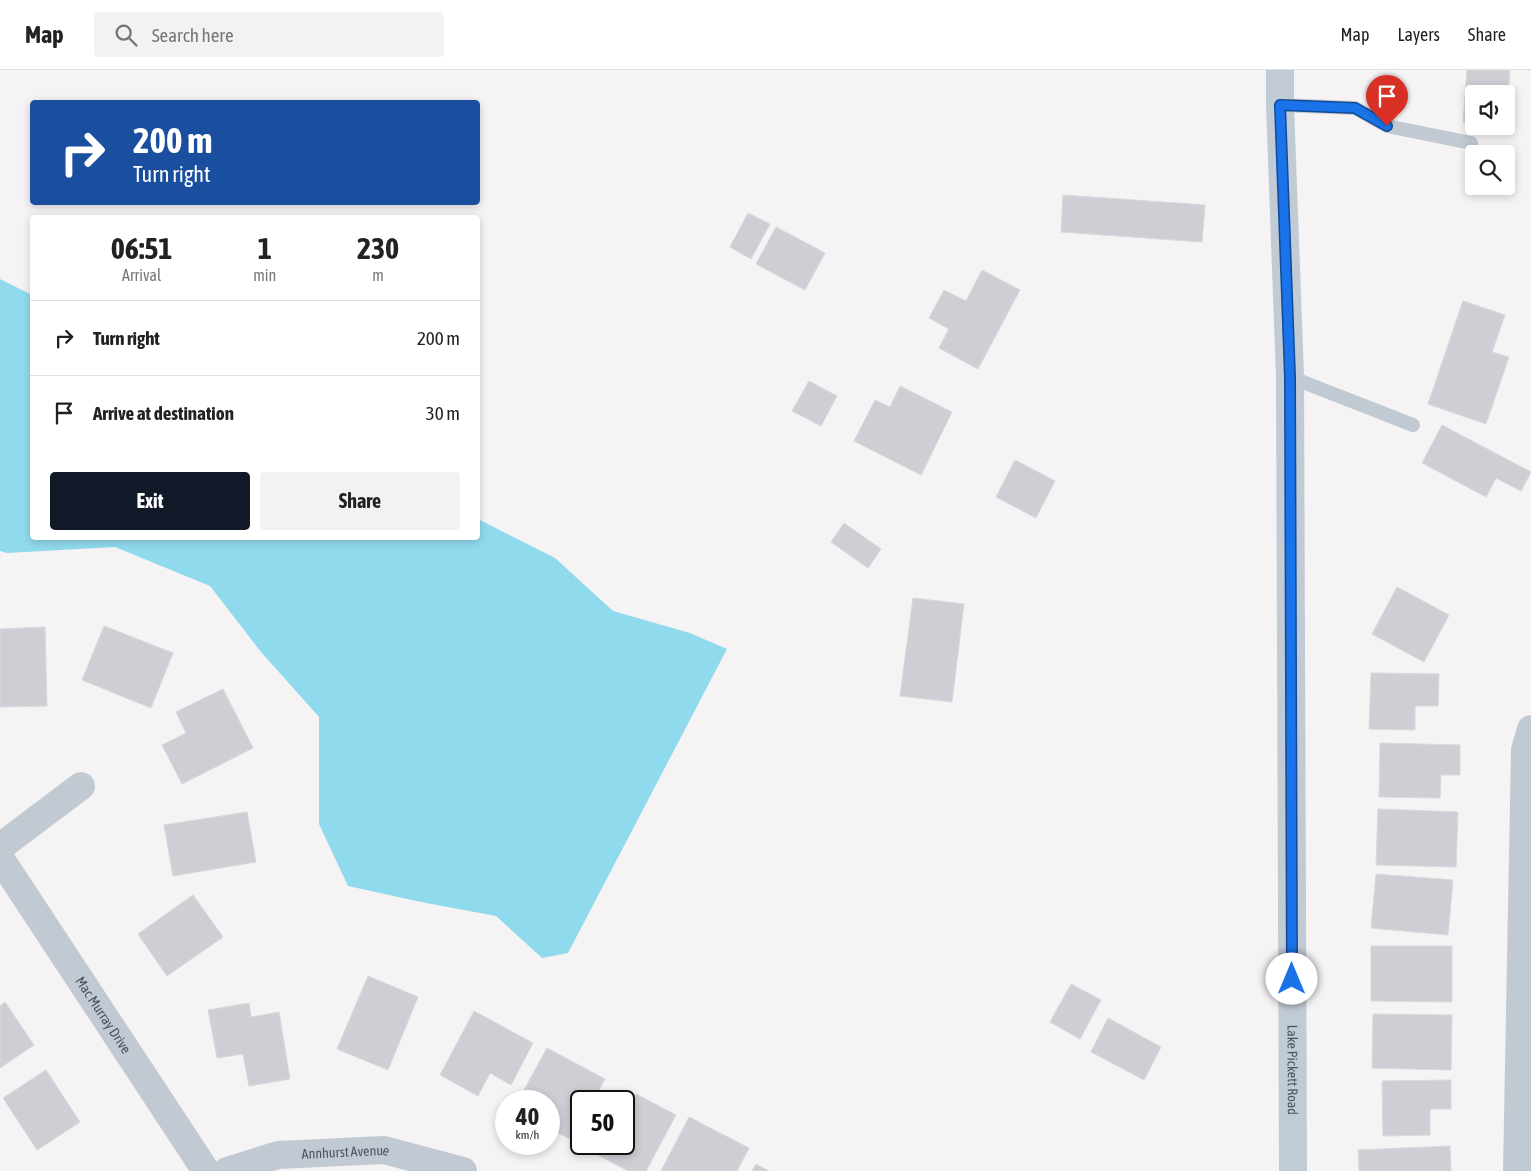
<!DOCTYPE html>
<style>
body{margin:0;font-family:"Asap Condensed",sans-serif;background:#f2f2f2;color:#222;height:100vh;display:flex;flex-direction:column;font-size:19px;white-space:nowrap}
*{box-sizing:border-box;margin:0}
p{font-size:16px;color:#767676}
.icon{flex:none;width:28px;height:28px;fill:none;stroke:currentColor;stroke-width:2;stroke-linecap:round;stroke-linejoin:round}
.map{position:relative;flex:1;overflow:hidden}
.drawer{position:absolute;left:30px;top:145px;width:450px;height:325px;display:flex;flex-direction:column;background:#fff;border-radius:5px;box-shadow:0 2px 8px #0003}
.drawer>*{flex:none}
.top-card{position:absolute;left:30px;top:30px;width:450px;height:105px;border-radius:5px;box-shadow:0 2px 8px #0003;background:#1a4fa0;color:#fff;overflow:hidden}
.tools{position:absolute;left:1465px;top:15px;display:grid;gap:10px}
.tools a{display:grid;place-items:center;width:50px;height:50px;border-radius:5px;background:#fff;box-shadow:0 2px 8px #0003;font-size:25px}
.speed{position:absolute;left:495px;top:1020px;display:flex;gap:10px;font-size:25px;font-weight:700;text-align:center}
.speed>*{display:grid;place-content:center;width:65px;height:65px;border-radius:50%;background:#fff;box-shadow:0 2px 8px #0003;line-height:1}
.speed small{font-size:12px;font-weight:400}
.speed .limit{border:2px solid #111;border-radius:8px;background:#fff;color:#111}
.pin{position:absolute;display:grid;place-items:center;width:42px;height:42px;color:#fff;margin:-51px -21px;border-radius:50% 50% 50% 0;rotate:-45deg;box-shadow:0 0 5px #0007}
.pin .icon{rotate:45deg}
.me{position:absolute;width:55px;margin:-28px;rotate:0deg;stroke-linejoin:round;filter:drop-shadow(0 0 4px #0008)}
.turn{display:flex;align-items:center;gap:18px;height:105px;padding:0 20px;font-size:22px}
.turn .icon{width:65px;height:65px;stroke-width:2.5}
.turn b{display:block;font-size:35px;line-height:42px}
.eta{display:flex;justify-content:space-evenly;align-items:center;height:85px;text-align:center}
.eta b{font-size:30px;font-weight:700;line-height:35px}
.action{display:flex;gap:10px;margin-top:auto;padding:10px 20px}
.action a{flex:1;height:58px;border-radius:5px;background:#111827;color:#fff;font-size:20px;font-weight:700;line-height:58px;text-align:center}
.action a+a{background:#f2f2f2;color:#222}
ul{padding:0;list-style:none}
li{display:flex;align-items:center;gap:15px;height:75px;padding:0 20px;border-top:1px solid #e0e0e0}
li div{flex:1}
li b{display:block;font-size:19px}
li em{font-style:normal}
header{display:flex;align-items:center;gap:30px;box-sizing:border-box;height:70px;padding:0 25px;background:#fff;border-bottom:1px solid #e0e0e0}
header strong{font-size:24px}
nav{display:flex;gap:28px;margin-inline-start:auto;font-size:18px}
.search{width:350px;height:45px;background:#f2f2f2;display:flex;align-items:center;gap:12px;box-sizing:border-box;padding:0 18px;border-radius:5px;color:#767676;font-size:19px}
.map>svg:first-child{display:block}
</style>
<header>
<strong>Map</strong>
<div class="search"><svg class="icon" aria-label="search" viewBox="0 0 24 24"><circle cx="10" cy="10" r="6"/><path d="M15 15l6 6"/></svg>Search here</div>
<nav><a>Map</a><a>Layers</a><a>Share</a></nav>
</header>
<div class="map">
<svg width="1531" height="1101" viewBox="0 0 1531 1101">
<rect width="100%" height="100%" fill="#f5f3f3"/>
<polygon fill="#90daee" points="0,209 32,225 32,468 478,468 478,449 555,488 613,541 690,563 727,579 568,883 542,888 496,846 421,832 348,816 319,754 319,647 261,582 210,516 115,477 7,483 0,481"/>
<g fill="#cdcfd5" stroke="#d7d9de">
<polygon points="1467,0 1510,0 1506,49 1506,24 1474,24 1474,53 1463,52"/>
<polygon points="1063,125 1205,135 1202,172 1061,162"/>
<polygon points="748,143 770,154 751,189 730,177"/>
<polygon points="776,157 825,183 805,220 756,194"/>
<polygon points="982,200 1020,220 978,299 939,278 949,259 929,248 944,220 966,231"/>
<polygon points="1463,231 1505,245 1492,282 1509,287 1486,354 1428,334"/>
<polygon points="809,311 837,326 821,356 792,341"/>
<polygon points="900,316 952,342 921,405 854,371 875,330 890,337"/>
<polygon points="1442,355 1531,402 1521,421 1496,408 1486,427 1422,393"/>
<polygon points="1015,390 1055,411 1036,448 996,427"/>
<polygon points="844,453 881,479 868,498 831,472"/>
<polygon points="1397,517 1449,545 1424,592 1372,564"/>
<polygon points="913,528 964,534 952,632 900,626"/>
<polygon points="104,556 173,583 151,638 82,610"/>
<polygon points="45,557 47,636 0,637 0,559"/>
<polygon points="1371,603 1439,604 1438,636 1415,636 1415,660 1369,659"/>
<polygon points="223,619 253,678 182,714 162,675 186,663 176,642"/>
<polygon points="1380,673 1460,675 1460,705 1441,705 1440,728 1379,727"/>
<polygon points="1378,739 1458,742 1456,797 1376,795"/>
<polygon points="247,742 256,792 173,806 164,755"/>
<polygon points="1376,804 1453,810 1448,865 1371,858"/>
<polygon points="193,825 223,867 167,906 138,864"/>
<polygon points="1371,876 1452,876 1452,932 1371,931"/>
<polygon points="368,906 418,927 388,1000 337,979"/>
<polygon points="1071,914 1101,930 1080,969 1050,952"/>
<polygon points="5,932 34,975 0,998 0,936"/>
<polygon points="249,933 251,947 279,942 290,1009 249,1016 243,984 217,988 208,940"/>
<polygon points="474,941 533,973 511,1015 490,1003 478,1026 440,1005"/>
<polygon points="1373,944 1452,945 1451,1000 1372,998"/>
<polygon points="1108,948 1161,977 1144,1010 1091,982"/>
<polygon points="547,978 605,1009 593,1031 581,1031 581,1053 572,1070 549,1058 549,1031 545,1031 524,1020"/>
<polygon points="46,1000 80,1052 37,1080 3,1028"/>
<polygon points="1451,1010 1451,1039 1430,1039 1430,1065 1383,1066 1382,1011"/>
<polygon points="636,1024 676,1045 646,1101 628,1101 585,1078 587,1074 624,1074 624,1042 626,1043"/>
<polygon points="689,1047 749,1078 737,1101 661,1101"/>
<polygon points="1450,1076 1451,1101 1359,1101 1358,1080"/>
<polygon points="756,1094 769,1101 752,1101"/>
</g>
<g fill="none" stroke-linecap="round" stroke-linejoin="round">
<g stroke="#c1cad2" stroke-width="14">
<polyline points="1280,35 1355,38 1387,56 1471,73"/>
<polyline points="1290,307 1413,355"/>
</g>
<g stroke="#c1cad2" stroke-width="28">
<polyline points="0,777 81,716"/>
<path id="s1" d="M0,788l206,313"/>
<path id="s2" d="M227,1101l51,-16 106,-5 79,21"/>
<polyline points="1517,1101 1525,680 1531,659"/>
</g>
<path stroke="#c1cbd6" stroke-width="28" id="s3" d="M1280,0v35l10,272 3,794"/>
</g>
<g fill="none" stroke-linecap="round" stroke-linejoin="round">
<defs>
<polyline id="route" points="1292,909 1290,307 1280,35 1355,38 1387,56"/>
</defs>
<use href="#route" stroke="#114b97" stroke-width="12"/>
<use href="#route" stroke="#1a73e8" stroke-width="9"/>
</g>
<g text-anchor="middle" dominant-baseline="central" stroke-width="4.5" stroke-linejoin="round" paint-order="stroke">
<g font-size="14" fill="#4a5661" stroke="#fff">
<text stroke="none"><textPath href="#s1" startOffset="188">Mac Murray Drive</textPath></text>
<text stroke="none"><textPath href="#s3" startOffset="1000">Lake Pickett Road</textPath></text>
<text stroke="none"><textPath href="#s2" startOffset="121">Annhurst Avenue</textPath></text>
</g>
</g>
</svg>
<div class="tools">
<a><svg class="icon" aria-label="sound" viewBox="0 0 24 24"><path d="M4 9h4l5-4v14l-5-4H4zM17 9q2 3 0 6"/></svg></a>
<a><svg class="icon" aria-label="search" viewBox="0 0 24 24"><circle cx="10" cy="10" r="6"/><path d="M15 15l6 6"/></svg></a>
</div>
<div class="speed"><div>40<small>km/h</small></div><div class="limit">50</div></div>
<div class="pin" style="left:1387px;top:56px;background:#d93025"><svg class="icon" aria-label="arrive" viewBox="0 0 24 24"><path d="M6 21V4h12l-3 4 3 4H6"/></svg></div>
<svg class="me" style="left:1292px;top:909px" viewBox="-20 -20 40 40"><circle r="19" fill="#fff"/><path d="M0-13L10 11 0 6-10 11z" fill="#1a73e8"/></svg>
<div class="top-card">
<div class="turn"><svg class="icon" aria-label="right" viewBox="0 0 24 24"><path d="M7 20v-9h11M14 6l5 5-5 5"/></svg><div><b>200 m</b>Turn right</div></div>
</div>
<section class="drawer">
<div class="eta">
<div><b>06:51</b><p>Arrival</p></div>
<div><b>1</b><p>min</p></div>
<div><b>230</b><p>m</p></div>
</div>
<ul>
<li><svg class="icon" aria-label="right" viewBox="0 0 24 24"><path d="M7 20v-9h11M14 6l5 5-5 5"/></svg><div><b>Turn right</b></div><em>200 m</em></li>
<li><svg class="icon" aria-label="arrive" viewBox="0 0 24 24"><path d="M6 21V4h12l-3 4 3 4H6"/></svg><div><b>Arrive at destination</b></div><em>30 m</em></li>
</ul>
<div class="action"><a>Exit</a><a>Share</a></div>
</section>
</div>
